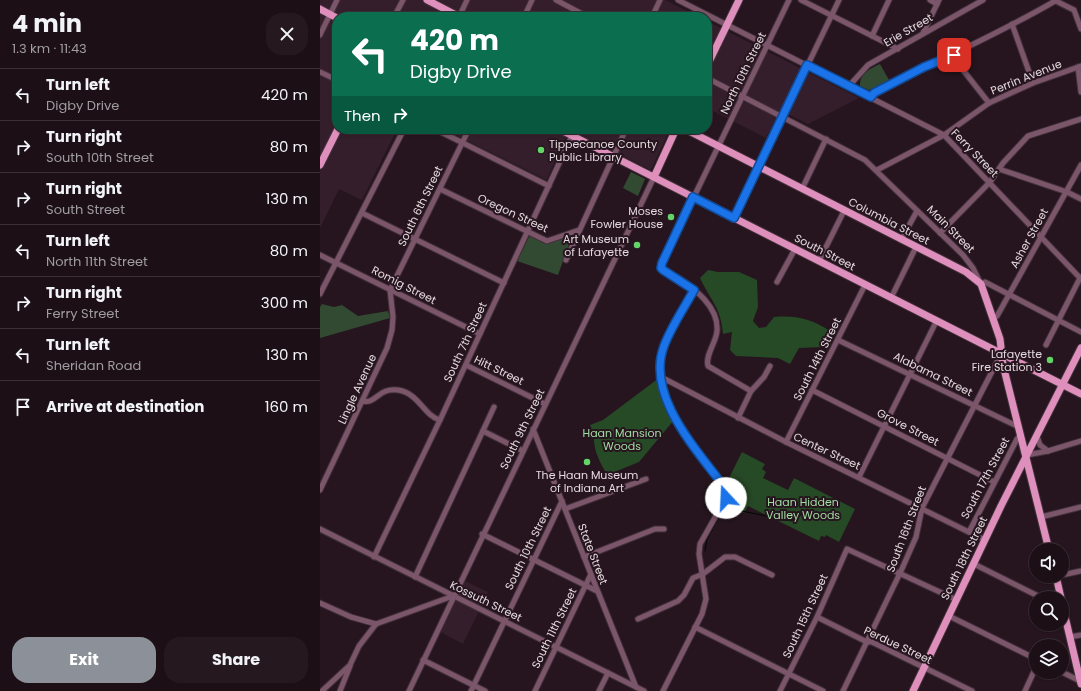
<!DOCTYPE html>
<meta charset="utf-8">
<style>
body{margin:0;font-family:Poppins,sans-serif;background:#25191f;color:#f1f3f6;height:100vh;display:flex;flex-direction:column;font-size:15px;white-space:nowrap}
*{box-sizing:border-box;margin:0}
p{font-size:13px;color:#a09da1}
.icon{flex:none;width:22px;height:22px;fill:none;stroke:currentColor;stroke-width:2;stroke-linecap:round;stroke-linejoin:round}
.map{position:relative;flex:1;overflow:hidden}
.details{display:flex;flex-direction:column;background:#1c1016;width:320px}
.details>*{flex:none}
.banner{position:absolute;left:12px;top:12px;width:380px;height:122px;border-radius:16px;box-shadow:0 1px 3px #0004,0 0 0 1px #3a3035;background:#0b6e4f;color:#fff;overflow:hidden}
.fabs{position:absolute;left:709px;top:543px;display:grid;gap:8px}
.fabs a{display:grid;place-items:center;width:40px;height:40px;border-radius:50%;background:#1c1016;box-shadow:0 1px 3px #0004,0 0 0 1px #3a3035;font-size:20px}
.pin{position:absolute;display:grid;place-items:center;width:34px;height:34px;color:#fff;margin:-17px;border-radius:8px;box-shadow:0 2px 6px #0006}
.me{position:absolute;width:44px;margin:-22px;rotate:340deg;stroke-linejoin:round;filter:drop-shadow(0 0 3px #0008)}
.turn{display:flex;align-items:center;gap:14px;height:84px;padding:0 12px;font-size:18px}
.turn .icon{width:52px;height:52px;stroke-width:2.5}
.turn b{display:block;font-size:28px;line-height:34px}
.then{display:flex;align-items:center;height:38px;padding:0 12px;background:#0003;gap:8px;font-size:15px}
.round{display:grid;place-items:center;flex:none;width:42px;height:42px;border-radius:16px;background:#25191f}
.overview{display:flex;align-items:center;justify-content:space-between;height:68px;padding:0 12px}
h1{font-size:24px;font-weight:700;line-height:30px}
.button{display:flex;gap:8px;margin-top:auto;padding:8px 12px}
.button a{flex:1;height:46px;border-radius:16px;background:#8c9099;color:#fff;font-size:16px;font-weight:700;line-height:46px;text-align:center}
.button a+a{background:#25191f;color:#f1f3f6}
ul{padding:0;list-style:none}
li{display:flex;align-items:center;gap:12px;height:52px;padding:0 12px;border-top:1px solid #3a3035}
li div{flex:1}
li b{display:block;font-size:15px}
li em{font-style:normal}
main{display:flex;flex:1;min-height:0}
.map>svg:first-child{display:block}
</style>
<main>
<section class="details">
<div class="overview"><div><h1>4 min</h1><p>1.3 km · 11:43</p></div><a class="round"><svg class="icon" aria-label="close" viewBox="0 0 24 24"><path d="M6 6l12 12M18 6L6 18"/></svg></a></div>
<ul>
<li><svg class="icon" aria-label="left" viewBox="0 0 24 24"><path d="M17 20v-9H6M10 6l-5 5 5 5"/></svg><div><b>Turn left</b><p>Digby Drive</p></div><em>420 m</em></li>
<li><svg class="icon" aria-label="right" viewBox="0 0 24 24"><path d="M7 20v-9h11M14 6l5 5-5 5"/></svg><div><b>Turn right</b><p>South 10th Street</p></div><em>80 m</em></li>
<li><svg class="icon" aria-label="right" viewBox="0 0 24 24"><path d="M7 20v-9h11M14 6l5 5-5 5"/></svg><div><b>Turn right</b><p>South Street</p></div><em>130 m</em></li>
<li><svg class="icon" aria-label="left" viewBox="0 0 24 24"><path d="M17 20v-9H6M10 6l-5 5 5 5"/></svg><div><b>Turn left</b><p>North 11th Street</p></div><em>80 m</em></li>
<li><svg class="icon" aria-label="right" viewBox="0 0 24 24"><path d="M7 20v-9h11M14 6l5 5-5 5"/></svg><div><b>Turn right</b><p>Ferry Street</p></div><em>300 m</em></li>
<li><svg class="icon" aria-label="left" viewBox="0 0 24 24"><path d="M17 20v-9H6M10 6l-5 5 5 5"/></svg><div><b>Turn left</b><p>Sheridan Road</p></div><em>130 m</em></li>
<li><svg class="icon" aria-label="arrive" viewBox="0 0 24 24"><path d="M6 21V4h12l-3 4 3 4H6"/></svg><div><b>Arrive at destination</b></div><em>160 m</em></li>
</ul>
<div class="button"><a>Exit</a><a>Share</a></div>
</section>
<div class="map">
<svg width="761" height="691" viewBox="0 0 761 691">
<rect width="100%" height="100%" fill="#26151e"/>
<g fill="#341e2b">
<polygon points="0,0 345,0 379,17 17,17 17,129 77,129 42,200 19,189 0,228"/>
<polygon points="387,21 539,98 488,124 460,110 446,138 387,108"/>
<polygon points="124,129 249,129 227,179 225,179"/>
<polygon points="250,129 350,129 331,170"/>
<polygon points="141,579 168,592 143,644 117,630"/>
</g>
<g fill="#324a32">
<path d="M560,64l9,16 -20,10 -9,-4c-1,-12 11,-18 20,-22z"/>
<polygon points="311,172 325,179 318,196 303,188"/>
<path d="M210,235c25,12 18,4 42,1l-14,39 -41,-14z"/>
<polygon points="2,304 14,307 22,305 38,316 68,311 70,318 0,338 0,307"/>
</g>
<g fill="#264926">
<path d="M388,270l10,2h21l18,8 1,27 -5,14 6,7 7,-1 8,-10c22,-2 38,2 56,14l1,14 -8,2 -24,1 -9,16 -12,-6 -42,-2 -6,-6 2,-18 -9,2c-2,-27 -13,-34 -23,-56z"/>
<path d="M339,378l4,21 11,21 -35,42 -32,13c-3,-6 -7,-12 -9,-18 -5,-10 -3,-21 -8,-32l13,-5z"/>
<polygon points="422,452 445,464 442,469 446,472 443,478 468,490 474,478 535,509 519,542 506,535 505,537 501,536 499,541 428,506 424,513 405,503 409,493 406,485 407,482"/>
</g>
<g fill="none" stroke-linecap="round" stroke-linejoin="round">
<g stroke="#000800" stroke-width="1">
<polyline points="344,336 360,309"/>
<polyline points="337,354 343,339"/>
<polyline points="337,358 339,373"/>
<polyline points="408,486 410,492 409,496"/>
<polyline points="407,501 412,509 471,521 489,510"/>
<polyline points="385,551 387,539 407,503"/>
</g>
<defs>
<g id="minor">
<polyline points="236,0 268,17"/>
<polyline points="358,0 624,135 761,279"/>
<polyline points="481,0 578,49"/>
<polyline points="610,0 617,4"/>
<polyline points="734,0 754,10 761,29"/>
<polyline points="74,17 83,0"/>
<polyline points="139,17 147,0"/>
<polyline points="204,17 212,0"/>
<polyline points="332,17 340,0"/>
<polyline points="692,24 713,83"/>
<polyline points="603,33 619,0"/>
<polyline points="0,35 17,0"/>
<polyline points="552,36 569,0"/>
<polyline points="632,56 669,103"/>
<polyline points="758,67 761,92"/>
<polyline points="0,72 17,80"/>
<polyline points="387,78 545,160 643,255 653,268 661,284 665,282 761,332"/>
<polyline points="529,86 548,65 663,0"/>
<path d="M551,97l3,-4c60,-31 123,-58 181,-92"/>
<polyline points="115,129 229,186"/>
<polyline points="679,169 747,192 761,199"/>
<polyline points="557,170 624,135 669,103 713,83 761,66"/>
<polyline points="120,189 227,241 259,230"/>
<polyline points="482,189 506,139"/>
<polyline points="42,213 184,283"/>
<polyline points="414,218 519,0"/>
<polyline points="620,233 670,182 683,163 708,136 761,119"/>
<polyline points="581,240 597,211"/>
<polyline points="0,255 160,334"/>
<polyline points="246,260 306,129"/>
<polyline points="499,261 524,211"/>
<polyline points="457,282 475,249"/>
<polyline points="0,294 84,129"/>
<polyline points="571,298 596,247"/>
<polyline points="673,318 677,316 681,309 761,165"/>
<polyline points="518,340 699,427"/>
<polyline points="726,345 760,278"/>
<polyline points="146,365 225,404"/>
<polyline points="341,377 466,442 665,540"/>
<polyline points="492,390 674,482"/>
<path d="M431,391l-43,-25c-3,-11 8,-23 9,-35 2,-24 -22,-42 -40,-54 -6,-3 -12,-5 -16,-9l1,-5 127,-263"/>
<path d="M42,401c14,4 16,-14 36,-11 21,3 26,26 42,30"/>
<polyline points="418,418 431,391 444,377 450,366"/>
<polyline points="213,429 316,687"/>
<polyline points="163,431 203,451"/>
<polyline points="717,436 720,445 728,451"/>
<polyline points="466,442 545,285"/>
<polyline points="707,455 728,451 761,441"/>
<polyline points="539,477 616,322"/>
<polyline points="0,490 67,348 72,330 73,317 70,290 149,129"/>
<polyline points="245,509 326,479"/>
<polyline points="721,517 761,507"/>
<polyline points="0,529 324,691"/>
<polyline points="649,532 697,439 701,435"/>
<polyline points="162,534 277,591"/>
<polyline points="54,557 120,420 255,129"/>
<polyline points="264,557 335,529 344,529"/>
<polyline points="654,564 722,598"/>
<polyline points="742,575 761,571"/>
<polyline points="95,577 174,407"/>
<polyline points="0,603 31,617 56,624"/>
<polyline points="629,616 716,659"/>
<polyline points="497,617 547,642 552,642 652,691"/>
<polyline points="318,619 358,601 364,595 373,578 383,574 405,557 415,557 452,575"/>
<polyline points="375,627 503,691"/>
<polyline points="750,637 761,635"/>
<polyline points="103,660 165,691"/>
<polyline points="742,672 760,681"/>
<polyline points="2,691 30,665 39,646 56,624 133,596"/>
<polyline points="20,691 30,666"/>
<polyline points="89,691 334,177"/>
<polyline points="151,691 242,501"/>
<polyline points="215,691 271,574"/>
<polyline points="279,691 288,673"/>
<polyline points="343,691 382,614 386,599 379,554 380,544 406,498 405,488 351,414 344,397 340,359 344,346 373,290"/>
<polyline points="460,691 497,617 527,549 637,600"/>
<polyline points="523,691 581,571 596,537 602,508 681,354"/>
<polyline points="705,691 716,667"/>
</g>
<g id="major">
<polyline points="107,0 140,17"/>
<polyline points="0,9 17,18"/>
<polyline points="387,66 419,0"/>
<polyline points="239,129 761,394"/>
<polyline points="365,129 646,272 661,284 680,339 683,365 729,550"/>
<polyline points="0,165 18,129"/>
<polyline points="334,177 356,129"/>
<polyline points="736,576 741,598"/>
<polyline points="742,604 761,684"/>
<polyline points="593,691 681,506 761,348"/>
</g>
</defs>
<use href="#minor" stroke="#413039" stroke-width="7"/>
<use href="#major" stroke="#413039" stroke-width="9"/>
<use href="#minor" stroke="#7b556a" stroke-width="5"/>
<use href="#major" stroke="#de8fbc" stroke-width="7"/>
</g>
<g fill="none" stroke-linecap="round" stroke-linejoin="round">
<defs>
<path id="route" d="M406,498l-1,-10c-27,-37 -80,-92 -61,-142 7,-19 20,-38 30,-56l-31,-20 -2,-2 1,-5 31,-66 41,21 73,-153 64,32 3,-4 50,-26 30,-12"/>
</defs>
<use href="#route" stroke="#114b97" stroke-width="10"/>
<use href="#route" stroke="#1a73e8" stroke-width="7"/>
</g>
<g fill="#63d468" stroke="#26151e" stroke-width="1.5">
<circle cx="221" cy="150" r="4"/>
<circle cx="351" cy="217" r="4"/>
<circle cx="317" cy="245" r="4"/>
<circle cx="730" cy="360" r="4"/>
<circle cx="267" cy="462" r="4"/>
</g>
<g text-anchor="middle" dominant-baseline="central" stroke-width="4" stroke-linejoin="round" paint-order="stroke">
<g font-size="11" fill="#e5d9df" stroke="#26151e">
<text transform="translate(588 30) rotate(-30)">Erie Street</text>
<text transform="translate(423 73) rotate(-64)">North 10th Street</text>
<text transform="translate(706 77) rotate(-22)">Perrin Avenue</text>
<text transform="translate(655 153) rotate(46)">Ferry Street</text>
<text transform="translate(100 206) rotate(-64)">South 6th Street</text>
<text transform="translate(193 213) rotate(25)">Oregon Street</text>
<text transform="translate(569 221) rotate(27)">Columbia Street</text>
<text transform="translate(631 229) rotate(45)">Main Street</text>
<text transform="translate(709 238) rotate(-61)">Asher Street</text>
<text transform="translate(505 252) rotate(27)">South Street</text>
<text transform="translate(84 285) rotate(27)">Romig Street</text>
<text transform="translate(145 342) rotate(-65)">South 7th Street</text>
<text transform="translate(497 359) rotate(-63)">South 14th Street</text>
<text transform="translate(179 370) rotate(26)">Hitt Street</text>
<text transform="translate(613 374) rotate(26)">Alabama Street</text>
<text transform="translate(37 389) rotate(-65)">Lingle Avenue</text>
<text transform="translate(588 427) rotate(27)">Grove Street</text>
<text transform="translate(202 429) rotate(-64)">South 9th Street</text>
<text transform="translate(507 451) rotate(25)">Center Street</text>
<text transform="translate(665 478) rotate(-62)">South 17th Street</text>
<text transform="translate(586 529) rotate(-69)">South 16th Street</text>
<text transform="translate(208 548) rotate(-64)">South 10th Street</text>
<text transform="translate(273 554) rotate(69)">State Street</text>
<text transform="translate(644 558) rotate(-64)">South 18th Street</text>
<text transform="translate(166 601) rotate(26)">Kossuth Street</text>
<text transform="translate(485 616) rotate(-65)">South 15th Street</text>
<text transform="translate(234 628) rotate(-64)">South 11th Street</text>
<text transform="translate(578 645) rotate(25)">Perdue Street</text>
</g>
<g font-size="11" fill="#e5d9df" stroke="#26151e" text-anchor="end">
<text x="229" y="144" text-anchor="start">Tippecanoe County<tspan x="229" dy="13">Public Library</tspan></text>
<text x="343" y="211">Moses<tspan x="343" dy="13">Fowler House</tspan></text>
<text x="309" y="239">Art Museum<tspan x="309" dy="13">of Lafayette</tspan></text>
<text x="722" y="354">Lafayette<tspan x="722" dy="13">Fire Station 3</tspan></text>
<text x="267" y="475" text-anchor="middle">The Haan Museum<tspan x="267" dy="13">of Indiana Art</tspan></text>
</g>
<g font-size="11" fill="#a2dda2" stroke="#26151e">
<text x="302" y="433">Haan Mansion<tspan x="302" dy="13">Woods</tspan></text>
<text x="483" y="502">Haan Hidden<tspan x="483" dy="13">Valley Woods</tspan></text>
</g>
</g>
</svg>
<div class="fabs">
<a><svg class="icon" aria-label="sound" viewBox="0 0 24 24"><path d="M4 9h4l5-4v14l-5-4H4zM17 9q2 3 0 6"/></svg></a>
<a><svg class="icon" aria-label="search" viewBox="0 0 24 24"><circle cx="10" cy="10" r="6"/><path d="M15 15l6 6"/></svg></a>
<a><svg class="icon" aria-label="layers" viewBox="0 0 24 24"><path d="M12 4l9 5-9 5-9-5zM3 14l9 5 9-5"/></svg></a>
</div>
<div class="pin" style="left:634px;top:55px;background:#d93025"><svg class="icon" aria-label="arrive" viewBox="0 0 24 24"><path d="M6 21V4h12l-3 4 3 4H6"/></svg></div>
<svg class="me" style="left:406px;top:498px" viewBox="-20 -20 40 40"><circle r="19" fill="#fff"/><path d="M0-13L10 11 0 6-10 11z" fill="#1a73e8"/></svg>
<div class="banner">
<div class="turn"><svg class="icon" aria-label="left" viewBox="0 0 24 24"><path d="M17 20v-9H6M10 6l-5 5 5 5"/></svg><div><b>420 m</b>Digby Drive</div></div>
<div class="then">Then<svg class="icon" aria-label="right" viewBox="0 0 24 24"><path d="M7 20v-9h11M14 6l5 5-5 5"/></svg></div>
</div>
</div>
</main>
